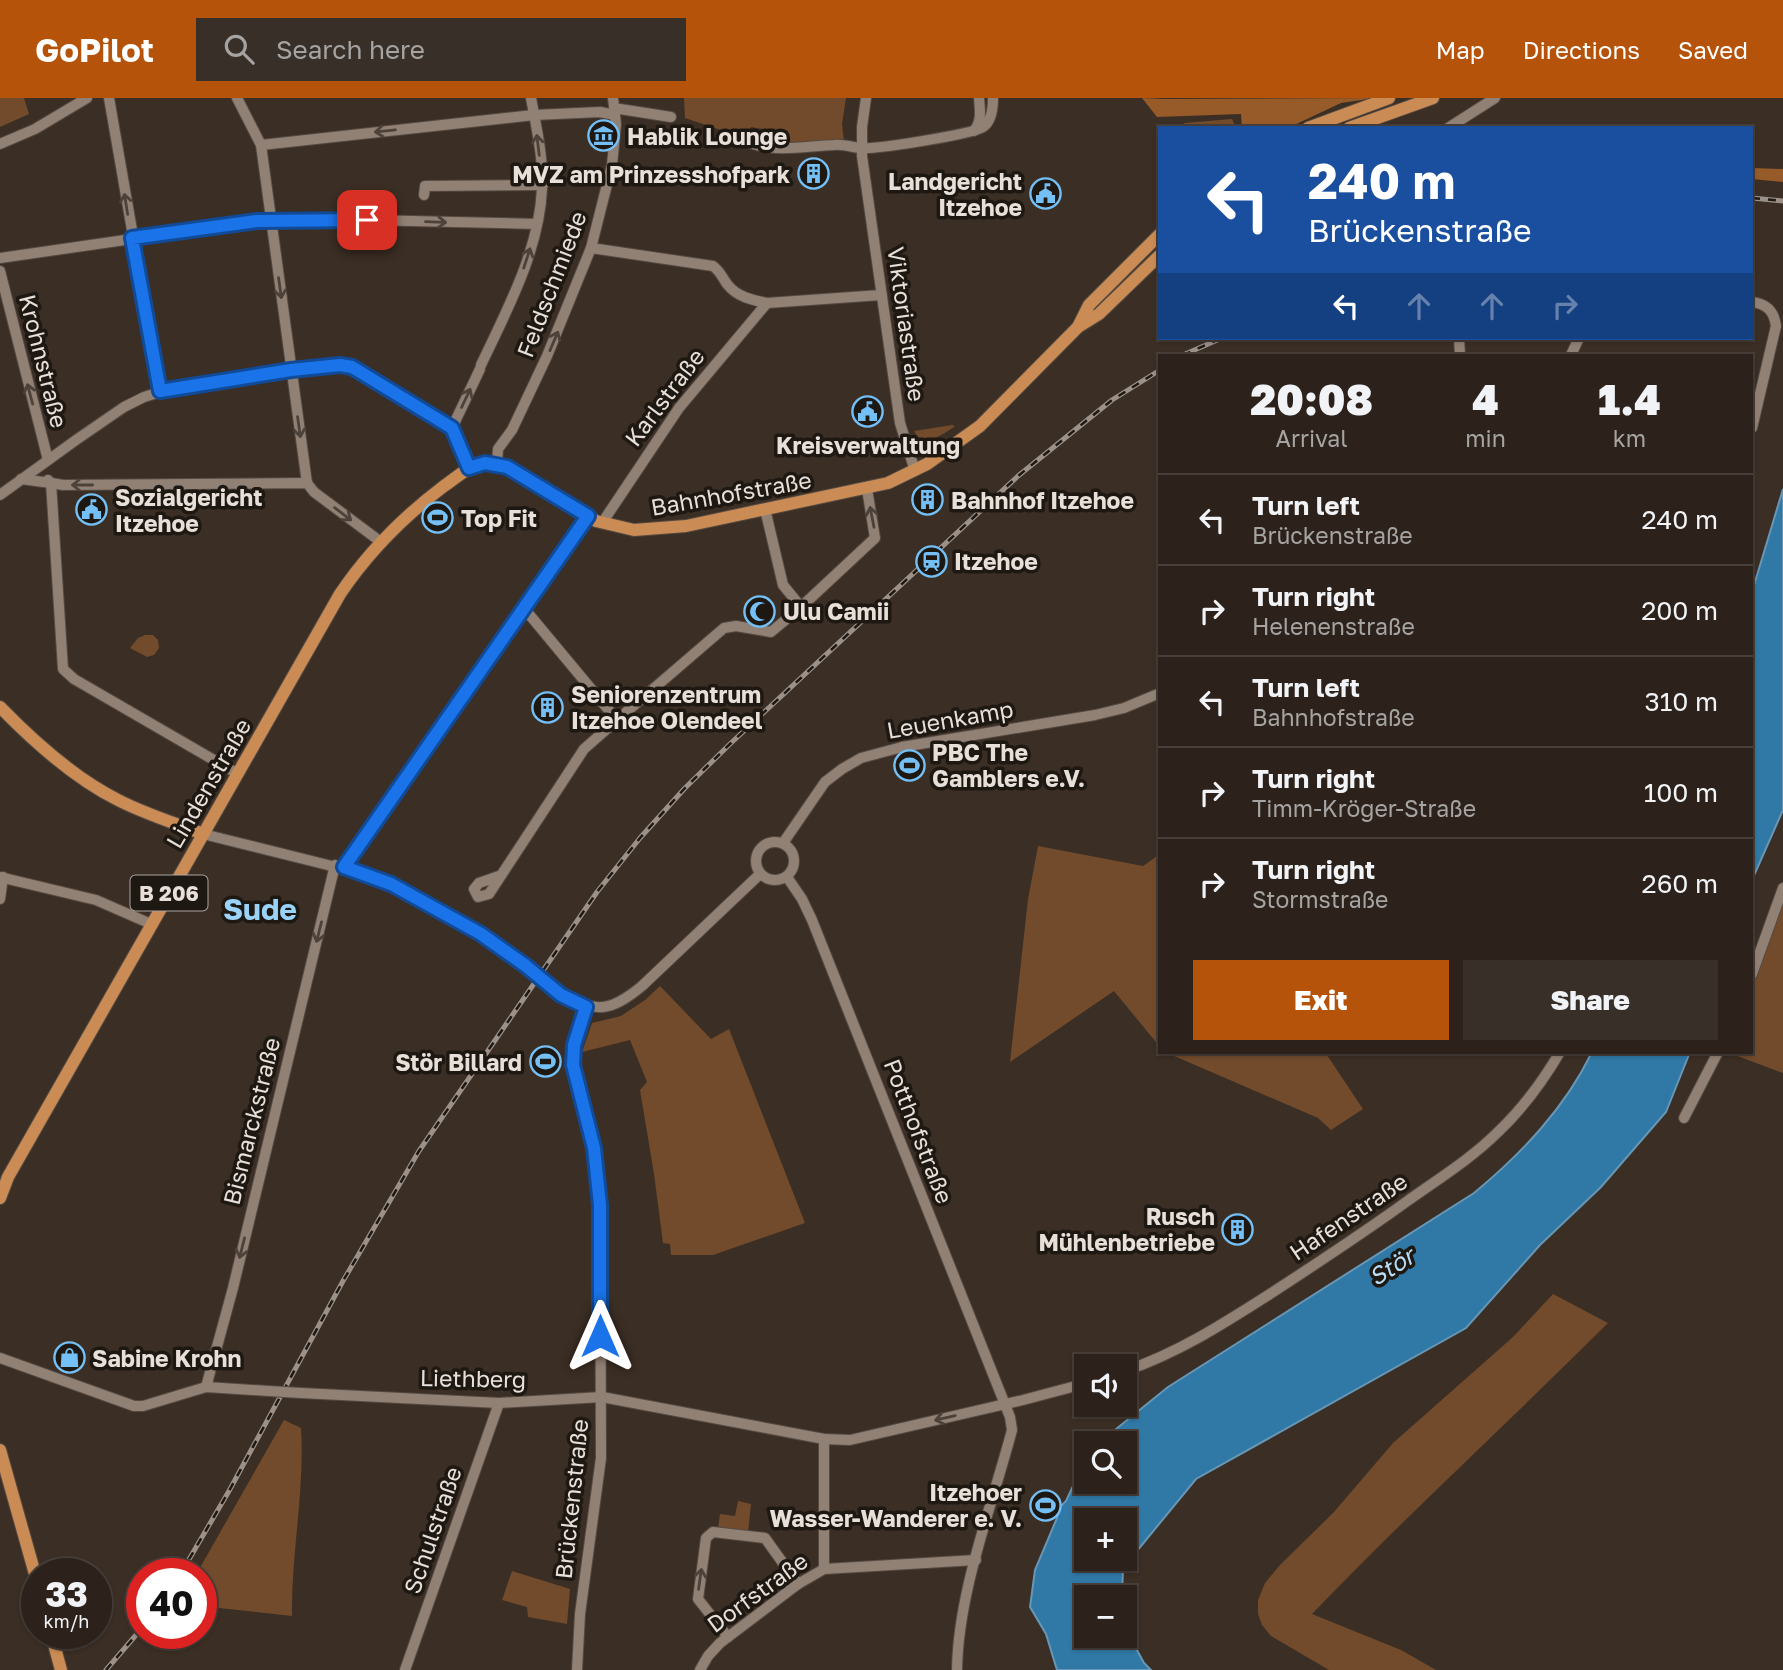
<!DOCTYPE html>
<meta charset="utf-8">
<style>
body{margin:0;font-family:"Golos Text",sans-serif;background:#382f28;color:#f1f3f6;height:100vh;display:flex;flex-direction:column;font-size:26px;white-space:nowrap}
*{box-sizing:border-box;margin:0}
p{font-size:23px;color:#a6a4a3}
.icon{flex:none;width:38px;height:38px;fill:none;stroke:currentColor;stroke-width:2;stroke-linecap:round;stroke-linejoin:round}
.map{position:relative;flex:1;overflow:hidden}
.details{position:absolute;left:1158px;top:256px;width:595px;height:700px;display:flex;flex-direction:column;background:#2c221b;border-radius:0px;box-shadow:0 2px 5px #0004,0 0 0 2px #483f3a}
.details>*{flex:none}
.hud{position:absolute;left:1158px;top:28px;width:595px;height:214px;border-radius:0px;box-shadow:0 2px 5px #0004,0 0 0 2px #483f3a;background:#1a4fa0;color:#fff;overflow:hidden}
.controls{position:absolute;left:1074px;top:1256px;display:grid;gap:14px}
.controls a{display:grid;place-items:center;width:63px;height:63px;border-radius:0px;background:#2c221b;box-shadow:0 2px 5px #0004,0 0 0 2px #483f3a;font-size:35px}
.speed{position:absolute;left:21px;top:1460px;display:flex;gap:14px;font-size:35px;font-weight:700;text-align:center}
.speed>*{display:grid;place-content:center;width:91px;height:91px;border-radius:50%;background:#2c221b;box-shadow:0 2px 5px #0004,0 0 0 2px #483f3a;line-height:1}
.speed small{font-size:18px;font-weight:400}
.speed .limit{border:10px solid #d22;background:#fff;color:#111}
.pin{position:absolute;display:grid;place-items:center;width:60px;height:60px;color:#fff;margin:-30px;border-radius:14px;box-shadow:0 4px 10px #0006}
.me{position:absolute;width:77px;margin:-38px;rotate:0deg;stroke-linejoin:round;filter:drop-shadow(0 0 5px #0008)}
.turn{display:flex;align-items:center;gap:24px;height:147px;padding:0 35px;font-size:32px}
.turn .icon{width:91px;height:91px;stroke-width:2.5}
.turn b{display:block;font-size:49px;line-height:60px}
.lanes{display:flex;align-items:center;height:66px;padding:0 35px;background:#0003;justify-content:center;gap:35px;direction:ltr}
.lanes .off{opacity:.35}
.eta{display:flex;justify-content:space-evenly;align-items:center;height:119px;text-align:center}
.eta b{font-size:42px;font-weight:800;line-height:49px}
.button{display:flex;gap:14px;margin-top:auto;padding:14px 35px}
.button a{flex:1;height:80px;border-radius:0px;background:#b45309;color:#fff;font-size:28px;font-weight:800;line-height:80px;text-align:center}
.button a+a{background:#382f28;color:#f1f3f6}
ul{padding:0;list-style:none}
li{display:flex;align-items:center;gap:21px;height:91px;padding:0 35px;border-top:2px solid #483f3a}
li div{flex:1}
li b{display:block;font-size:26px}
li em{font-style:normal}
header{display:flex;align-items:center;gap:42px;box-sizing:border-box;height:98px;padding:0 35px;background:#b45309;color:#fff}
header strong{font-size:33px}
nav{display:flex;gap:38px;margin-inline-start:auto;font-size:24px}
.search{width:490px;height:63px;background:#382f28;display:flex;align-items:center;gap:18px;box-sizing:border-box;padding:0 24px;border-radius:0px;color:#a6a4a3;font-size:26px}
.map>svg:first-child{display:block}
</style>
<header>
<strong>GoPilot</strong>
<div class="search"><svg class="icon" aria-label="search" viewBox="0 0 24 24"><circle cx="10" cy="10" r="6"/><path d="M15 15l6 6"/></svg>Search here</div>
<nav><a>Map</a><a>Directions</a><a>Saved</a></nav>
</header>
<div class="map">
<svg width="1783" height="1572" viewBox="0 0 1783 1572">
<rect width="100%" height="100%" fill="#3b2e24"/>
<g fill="#724b2c">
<polygon points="0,0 24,0 29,16 0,29"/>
<polygon points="684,0 846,0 842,26 844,43 767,46 769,32 751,29 748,41 685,20"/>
<polygon points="1232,21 1236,30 1185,30 1184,25"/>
<path d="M952,327l3,1c-12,9 -23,16 -37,12l-4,-7z"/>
<polygon points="145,537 153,537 158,542 159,550 154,557 147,559 130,550 138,540"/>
<polygon points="1038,748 1143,768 1160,756 1160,949 1114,893 1010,964 1028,801"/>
<polygon points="1783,802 1783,975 1727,954 1752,954 1752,884"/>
<polygon points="660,888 711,941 729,931 805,1125 713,1157 671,1157 670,1146 663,1145 654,1076 640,992 647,984 630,942 582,954 592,925 621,918 645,902"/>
<polygon points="1165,954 1325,954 1363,1011 1331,1032 1318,1020"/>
<path d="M1553,1196l55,29c-98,98 -200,191 -296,291l89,36 35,20h-107l-58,-34 -9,-11 -4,-11v-14l7,-17 15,-18 54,-53 59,-69 120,-106z"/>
<path d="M284,1322l17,8c4,63 -10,125 -9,188l-91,-10v-33h-4z"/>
<polygon points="738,1403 751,1406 748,1435 718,1431 720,1416 735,1418"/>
<polygon points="512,1473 570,1491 567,1526 528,1519 527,1509 502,1502"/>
</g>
<g fill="#965b29">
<polygon points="1142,0 1164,1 1375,0 1341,5 1288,30 1242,30 1241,16 1157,19"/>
<polygon points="1752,70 1783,71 1783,84 1752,81"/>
</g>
<g fill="#3078a6" stroke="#6797b5" stroke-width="2" fill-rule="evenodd">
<polygon points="1783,391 1783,712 1752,782 1752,494"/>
<path d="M1592,954h98l-24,60 -65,75 -61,58 -74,83 -270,151 -73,89 -1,30h-35v38h38v-8l19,35 7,7h-94l-11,-36 -16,-27 5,-37 22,-52 2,-10 7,-7 15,-32v-13l6,-10v36h38v-38h-35l15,-6 63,-51 306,-194c48,-40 91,-85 118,-141zM1087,1423h38v38h-38z"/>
</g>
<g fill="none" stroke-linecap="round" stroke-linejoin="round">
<defs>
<g id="minor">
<polyline points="109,0 160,293"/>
<polyline points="237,0 261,47 307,385"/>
<polyline points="866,0 862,29 862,58 900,325 915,373"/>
<polyline points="615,12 620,11 671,19"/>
<polyline points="1448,30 1495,0"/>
<path d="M974,33c8,-10 6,-20 5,-33"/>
<path d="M743,42c28,14 61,6 91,5 9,-1 17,2 26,3 14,2 113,-14 123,-21 9,-6 10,-19 10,-29"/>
<polyline points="0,46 35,31 87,0"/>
<polyline points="261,47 534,17 600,14 615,17"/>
<polyline points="424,97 425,88 543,87"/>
<path d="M591,150l122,18c7,5 9,11 14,18 10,13 25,16 40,19l114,-8"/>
<polyline points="0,160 257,123 367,122 537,126"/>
<polyline points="0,173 48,362"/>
<path d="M1752,204c15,2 22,9 24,24l-24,102"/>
<polyline points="1459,240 1460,257"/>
<polyline points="1571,257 1579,240"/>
<path d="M481,267c26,-55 58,-114 61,-176 2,-28 -6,-64 -11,-91"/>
<polyline points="452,330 480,271"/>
<polyline points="497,365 498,351 512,332 547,258 591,150 612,67 616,26 613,0"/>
<polyline points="21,381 51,385 63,571 74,581 238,676"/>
<polyline points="48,382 51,385 63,387 307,385 314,394 381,444"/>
<polyline points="0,397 76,342 124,309 144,299 173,290 340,267 359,271 452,330 469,370"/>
<polyline points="765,411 783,487 801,509 875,440 867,391"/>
<polyline points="602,425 679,310 767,205"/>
<polyline points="523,509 617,622 724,530 736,528 771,534 801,509"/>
<polyline points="203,736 372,778 407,794 481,836 526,868"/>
<circle cx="775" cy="763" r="19"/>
<polyline points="783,745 825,684 842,671 861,660 902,649 1095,617 1124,610 1160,595"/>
<polyline points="344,770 588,418"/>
<polyline points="499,778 479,785 474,791 478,799 489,796 584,651 617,622"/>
<polyline points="0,779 96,802 151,826"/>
<path d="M787,779l15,22 10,21 198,497 2,13c-20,76 -54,162 -55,240"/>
<polyline points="0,801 3,779"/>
<polyline points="1752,876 1783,790"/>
<path d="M561,897c36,17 48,18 81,-9l118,-112"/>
<polyline points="1684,1020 1718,954"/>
<polyline points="0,1260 134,1308 143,1308 206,1289 269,1293"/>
<path d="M1125,1273c53,-18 98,-47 145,-77 46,-30 92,-60 136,-92 32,-23 65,-43 93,-71 24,-23 44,-50 61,-79"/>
<polyline points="206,1289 233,1190 335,767"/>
<polyline points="301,1295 499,1305 602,1299 824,1341 824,1471"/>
<polyline points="824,1341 850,1342 1023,1302 1087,1285"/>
<polyline points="728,1539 698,1501 706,1440 713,1434 765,1440 798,1486"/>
<polyline points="405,1572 499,1305"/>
<polyline points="577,1572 580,1516 601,1360 600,1107 594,1050 573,967 574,947 586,909"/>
<polyline points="700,1572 708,1558 720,1545 798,1486 824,1471 976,1462"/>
</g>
<g id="major">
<polyline points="1308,30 1389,0"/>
<polyline points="1349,30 1433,0"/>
<polyline points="1078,229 1089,207 1160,136"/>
<path d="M0,609c34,35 74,71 118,93 27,14 57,23 85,34"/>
<path d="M0,1100l8,-21 332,-583c29,-43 63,-77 104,-108 12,-8 23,-19 37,-22 11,-3 21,1 31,5l84,52 38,9 52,-4 202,-43 39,-19 53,-38 98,-99 21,-13 61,-59"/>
<polyline points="0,1352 37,1483"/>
<polyline points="51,1535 61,1572"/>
</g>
</defs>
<use href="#minor" stroke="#554a42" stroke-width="12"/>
<use href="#major" stroke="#554a42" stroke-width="14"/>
<use href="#minor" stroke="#918175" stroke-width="10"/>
<use href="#major" stroke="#ca8b54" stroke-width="12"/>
<defs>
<g id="rail">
<polyline points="1752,100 1783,103"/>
<polyline points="1183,257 1222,240"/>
<polyline points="181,1475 229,1393 343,1183 419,1053 597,794 640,740 685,690 731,645 1018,378 1112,302 1160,272"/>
<polyline points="106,1572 142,1530"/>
</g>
</defs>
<use href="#rail" stroke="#9c9189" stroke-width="5"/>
<use href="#rail" stroke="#1e1813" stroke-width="2.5" stroke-dasharray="8" stroke-linecap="butt"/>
<defs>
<g id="minor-bridge">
<polyline points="526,868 561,897"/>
<polyline points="269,1293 301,1295"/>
</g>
</defs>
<use href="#minor-bridge" stroke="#554a42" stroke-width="12" stroke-linecap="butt"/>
<use href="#minor-bridge" stroke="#918175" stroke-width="10"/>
</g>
<defs><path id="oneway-shaft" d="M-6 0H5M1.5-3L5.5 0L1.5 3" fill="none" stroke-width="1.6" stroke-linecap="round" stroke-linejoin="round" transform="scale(1.75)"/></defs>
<g stroke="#4c423a">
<use href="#oneway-shaft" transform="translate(385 33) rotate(174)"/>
<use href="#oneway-shaft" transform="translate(538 47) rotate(-97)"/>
<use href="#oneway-shaft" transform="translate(126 106) rotate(-99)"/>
<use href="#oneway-shaft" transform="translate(436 124) rotate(2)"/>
<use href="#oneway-shaft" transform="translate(527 160) rotate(-72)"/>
<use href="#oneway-shaft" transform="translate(280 190) rotate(82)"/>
<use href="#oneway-shaft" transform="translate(554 243) rotate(-67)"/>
<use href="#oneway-shaft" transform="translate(30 296) rotate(-105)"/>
<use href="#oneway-shaft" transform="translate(466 300) rotate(-65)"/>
<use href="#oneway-shaft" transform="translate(299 329) rotate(82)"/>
<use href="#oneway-shaft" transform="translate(82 387) rotate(180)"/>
<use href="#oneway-shaft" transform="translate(343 416) rotate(37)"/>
<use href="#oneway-shaft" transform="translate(872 419) rotate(-101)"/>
<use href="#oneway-shaft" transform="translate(319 834) rotate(104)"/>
<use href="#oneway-shaft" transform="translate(242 1150) rotate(104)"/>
<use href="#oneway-shaft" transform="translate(945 1320) rotate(167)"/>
<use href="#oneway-shaft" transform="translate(700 1481) rotate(-82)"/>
</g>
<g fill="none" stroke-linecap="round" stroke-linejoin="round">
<defs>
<polyline id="route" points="367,122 257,123 132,140 160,293 291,272 340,267 352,269 452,330 469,370 485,365 507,369 588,418 344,769 391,786 481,836 526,868 561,897 586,909 574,947 573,967 594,1050 600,1107 600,1238"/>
</defs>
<use href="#route" stroke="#114b97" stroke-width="18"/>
<use href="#route" stroke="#1a73e8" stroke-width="12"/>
</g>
<defs>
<symbol id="museum-ring" viewBox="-11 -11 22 22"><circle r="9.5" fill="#1e1813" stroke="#74c0f6" stroke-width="1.5"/><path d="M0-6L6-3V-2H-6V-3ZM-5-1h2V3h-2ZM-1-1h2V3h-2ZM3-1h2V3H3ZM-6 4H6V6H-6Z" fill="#74c0f6"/></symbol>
<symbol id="building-ring" viewBox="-11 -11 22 22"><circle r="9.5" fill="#1e1813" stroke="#74c0f6" stroke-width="1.5"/><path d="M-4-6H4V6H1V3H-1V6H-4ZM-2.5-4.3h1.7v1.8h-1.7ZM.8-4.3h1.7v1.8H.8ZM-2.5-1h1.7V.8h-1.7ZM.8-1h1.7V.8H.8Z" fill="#74c0f6"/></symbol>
<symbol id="civic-ring" viewBox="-11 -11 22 22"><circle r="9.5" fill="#1e1813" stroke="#74c0f6" stroke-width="1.5"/><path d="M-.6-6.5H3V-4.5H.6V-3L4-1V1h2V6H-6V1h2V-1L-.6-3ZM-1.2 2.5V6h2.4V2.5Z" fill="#74c0f6"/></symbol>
<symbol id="stadium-ring" viewBox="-11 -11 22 22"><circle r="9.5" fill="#1e1813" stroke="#74c0f6" stroke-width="1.5"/><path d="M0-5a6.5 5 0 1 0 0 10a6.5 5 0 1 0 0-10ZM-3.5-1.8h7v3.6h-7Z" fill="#74c0f6"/></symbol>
<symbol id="station-ring" viewBox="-11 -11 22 22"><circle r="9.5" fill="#1e1813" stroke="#74c0f6" stroke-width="1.5"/><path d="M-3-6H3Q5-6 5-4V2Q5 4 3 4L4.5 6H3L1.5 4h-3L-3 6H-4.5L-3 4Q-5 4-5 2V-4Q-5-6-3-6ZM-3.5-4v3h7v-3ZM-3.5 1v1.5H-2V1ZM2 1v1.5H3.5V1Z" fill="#74c0f6"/></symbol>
<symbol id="mosque-ring" viewBox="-11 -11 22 22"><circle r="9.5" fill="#1e1813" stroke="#74c0f6" stroke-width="1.5"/><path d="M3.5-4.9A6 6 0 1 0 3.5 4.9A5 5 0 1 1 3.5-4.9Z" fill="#74c0f6"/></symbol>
<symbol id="shop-ring" viewBox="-11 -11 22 22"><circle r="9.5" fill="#1e1813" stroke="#74c0f6" stroke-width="1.5"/><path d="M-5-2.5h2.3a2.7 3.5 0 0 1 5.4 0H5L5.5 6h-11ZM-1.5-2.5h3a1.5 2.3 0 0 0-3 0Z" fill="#74c0f6"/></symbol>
</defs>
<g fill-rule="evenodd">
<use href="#museum-ring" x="586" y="20" width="35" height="35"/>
<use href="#building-ring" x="796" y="58" width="35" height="35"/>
<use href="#civic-ring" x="1028" y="78" width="35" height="35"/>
<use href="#civic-ring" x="850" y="296" width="35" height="35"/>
<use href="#building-ring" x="910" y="384" width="35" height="35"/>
<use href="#civic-ring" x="74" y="394" width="35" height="35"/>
<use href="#stadium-ring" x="420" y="402" width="35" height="35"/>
<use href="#station-ring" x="914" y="446" width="35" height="35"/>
<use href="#mosque-ring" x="742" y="496" width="35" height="35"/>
<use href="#building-ring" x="530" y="592" width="35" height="35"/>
<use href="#stadium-ring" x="892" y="650" width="35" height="35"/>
<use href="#stadium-ring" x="528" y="946" width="35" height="35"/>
<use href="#building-ring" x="1220" y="1114" width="35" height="35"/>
<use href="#shop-ring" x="52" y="1242" width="35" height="35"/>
<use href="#stadium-ring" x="1028" y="1390" width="35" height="35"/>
</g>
<g text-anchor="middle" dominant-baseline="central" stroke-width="7" stroke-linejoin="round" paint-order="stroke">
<rect fill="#1e1813" stroke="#aba39e" stroke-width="2" x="130.5" y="777.5" width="77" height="35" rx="5"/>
<g font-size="21" font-weight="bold" fill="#e8dfd9">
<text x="169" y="795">B 206</text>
</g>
<g font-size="23" font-weight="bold" fill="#e8dfd9" stroke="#1e1813" text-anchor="start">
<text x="627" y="38">Hablik Lounge</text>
<text x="790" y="76" text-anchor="end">MVZ am Prinzesshofpark</text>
<text x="1022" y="83" text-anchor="end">Landgericht<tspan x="1022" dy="26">Itzehoe</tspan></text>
<text x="868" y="347" text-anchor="middle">Kreisverwaltung</text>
<text x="115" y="399">Sozialgericht<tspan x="115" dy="26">Itzehoe</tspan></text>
<text x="951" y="402">Bahnhof Itzehoe</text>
<text x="461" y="420">Top Fit</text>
<text x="954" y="463">Itzehoe</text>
<text x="783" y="513">Ulu Camii</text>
<text x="571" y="596">Seniorenzentrum<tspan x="571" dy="26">Itzehoe Olendeel</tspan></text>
<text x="932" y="654">PBC The<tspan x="932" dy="26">Gamblers e.V.</tspan></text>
<text x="522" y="964" text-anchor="end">Stör Billard</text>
<text x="1215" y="1118" text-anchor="end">Rusch<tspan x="1215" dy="26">Mühlenbetriebe</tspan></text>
<text x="92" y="1260">Sabine Krohn</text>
<text x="1022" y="1394" text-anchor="end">Itzehoer<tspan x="1022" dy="26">Wasser-Wanderer e. V.</tspan></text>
</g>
<g font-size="23" fill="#e8dfd9" stroke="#1e1813">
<text transform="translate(551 186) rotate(-69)">Feldschmiede</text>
<text transform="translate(907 226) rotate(82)">Viktoriastraße</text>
<text transform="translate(44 263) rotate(76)">Krohnstraße</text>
<text transform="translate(664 299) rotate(-53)">Karlstraße</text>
<text transform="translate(731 395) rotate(-10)">Bahnhofstraße</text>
<text transform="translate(950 621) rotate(-10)">Leuenkamp</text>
<text transform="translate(208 685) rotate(-60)">Lindenstraße</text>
<text transform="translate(251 1023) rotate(-76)">Bismarckstraße</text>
<text transform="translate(919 1033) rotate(69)">Potthofstraße</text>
<text transform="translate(1348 1118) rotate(-34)">Hafenstraße</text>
<text transform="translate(473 1280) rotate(1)">Liethberg</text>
<text transform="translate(571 1401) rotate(-84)">Brückenstraße</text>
<text transform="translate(432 1432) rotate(-71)">Schulstraße</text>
<text transform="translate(757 1494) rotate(-36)">Dorfstraße</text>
</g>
<g font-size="24" font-style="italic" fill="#b8dcf6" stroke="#1e1813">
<text transform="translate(1391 1168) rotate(-32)">Stör</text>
</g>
<g font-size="30" font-weight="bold" fill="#9ad2f9" stroke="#1e1813">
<text x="260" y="811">Sude</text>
</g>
</g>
</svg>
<div class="controls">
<a><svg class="icon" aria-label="sound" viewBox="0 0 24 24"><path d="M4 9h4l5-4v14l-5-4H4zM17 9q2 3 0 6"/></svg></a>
<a><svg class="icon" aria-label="search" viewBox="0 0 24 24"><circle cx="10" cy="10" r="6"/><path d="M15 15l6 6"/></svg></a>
<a>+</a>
<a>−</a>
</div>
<div class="speed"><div>33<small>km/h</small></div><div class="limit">40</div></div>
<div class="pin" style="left:367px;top:122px;background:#d93025"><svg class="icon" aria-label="arrive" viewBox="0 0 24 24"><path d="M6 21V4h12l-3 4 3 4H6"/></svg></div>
<svg class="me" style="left:600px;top:1238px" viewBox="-20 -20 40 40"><path d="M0-17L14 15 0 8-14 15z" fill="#1a73e8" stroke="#fff" stroke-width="4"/></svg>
<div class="hud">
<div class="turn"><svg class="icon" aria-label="left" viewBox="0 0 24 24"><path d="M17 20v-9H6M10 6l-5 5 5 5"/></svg><div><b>240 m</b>Brückenstraße</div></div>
<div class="lanes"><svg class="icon" aria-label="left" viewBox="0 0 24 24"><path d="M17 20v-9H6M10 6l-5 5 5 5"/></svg><svg class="icon off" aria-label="ahead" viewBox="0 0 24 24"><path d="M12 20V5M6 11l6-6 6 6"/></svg><svg class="icon off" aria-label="ahead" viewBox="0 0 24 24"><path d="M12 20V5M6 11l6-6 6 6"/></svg><svg class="icon off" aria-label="right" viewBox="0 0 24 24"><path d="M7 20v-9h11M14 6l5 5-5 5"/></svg></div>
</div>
<section class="details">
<div class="eta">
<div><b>20:08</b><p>Arrival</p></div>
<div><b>4</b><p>min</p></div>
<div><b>1.4</b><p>km</p></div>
</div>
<ul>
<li><svg class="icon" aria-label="left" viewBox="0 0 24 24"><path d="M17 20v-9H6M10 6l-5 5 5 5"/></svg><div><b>Turn left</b><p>Brückenstraße</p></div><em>240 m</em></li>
<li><svg class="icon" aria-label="right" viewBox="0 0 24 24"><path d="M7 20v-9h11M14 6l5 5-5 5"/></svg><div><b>Turn right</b><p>Helenenstraße</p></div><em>200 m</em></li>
<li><svg class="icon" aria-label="left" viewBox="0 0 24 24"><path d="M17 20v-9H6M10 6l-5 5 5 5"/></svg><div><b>Turn left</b><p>Bahnhofstraße</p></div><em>310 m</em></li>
<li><svg class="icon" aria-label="right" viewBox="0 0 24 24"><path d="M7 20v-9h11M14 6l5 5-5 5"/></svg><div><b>Turn right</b><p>Timm-Kröger-Straße</p></div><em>100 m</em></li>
<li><svg class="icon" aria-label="right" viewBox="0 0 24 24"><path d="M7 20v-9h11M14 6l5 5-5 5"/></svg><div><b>Turn right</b><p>Stormstraße</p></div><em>260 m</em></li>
</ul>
<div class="button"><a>Exit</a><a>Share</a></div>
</section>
</div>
